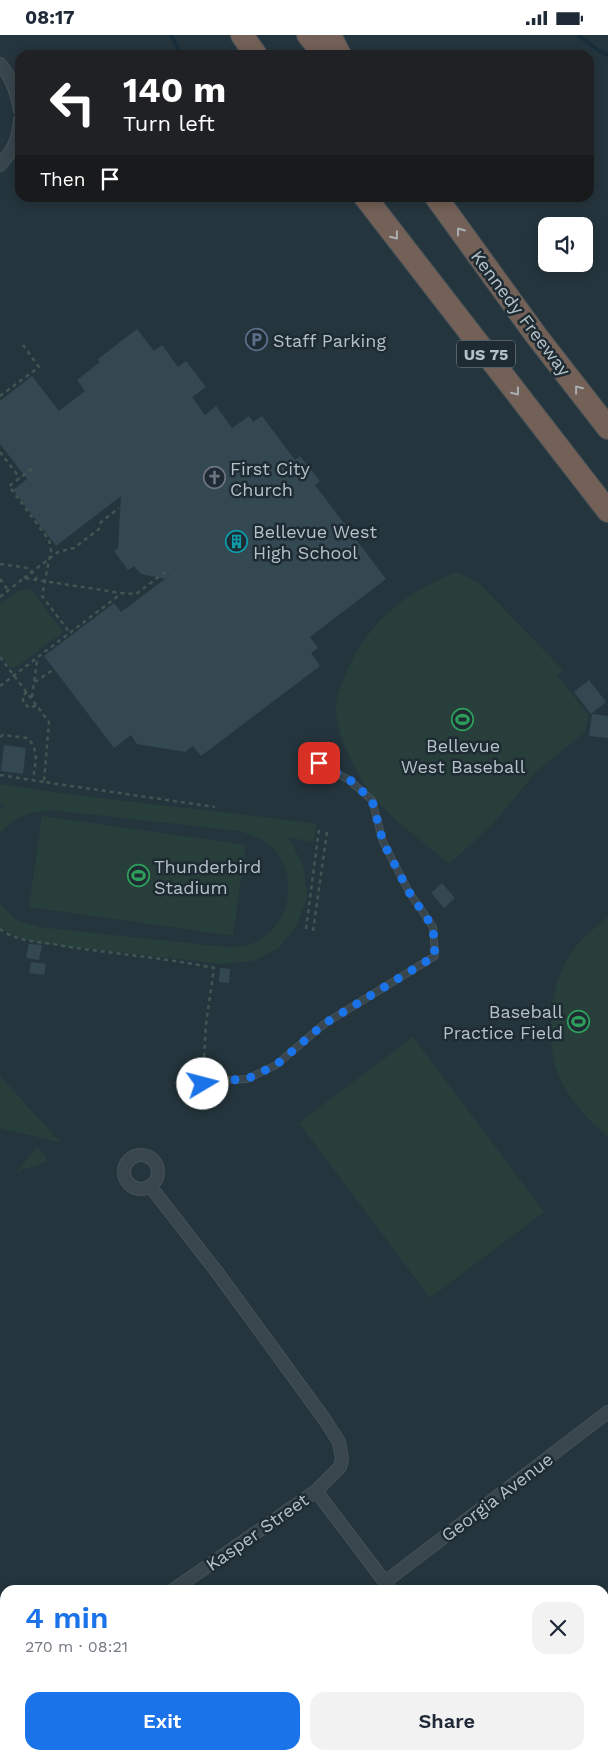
<!DOCTYPE html>
<meta charset="utf-8">
<style>
body{margin:0;font-family:"Work Sans",sans-serif;background:#f2f2f3;color:#1f2937;height:100vh;display:flex;flex-direction:column;font-size:19px;white-space:nowrap}
*{box-sizing:border-box;margin:0}
p{font-size:16px;color:#747a83}
.icon{flex:none;width:28px;height:28px;fill:none;stroke:currentColor;stroke-width:2;stroke-linecap:round;stroke-linejoin:round}
.map{position:relative;flex:1;overflow:hidden}
.drawer{position:absolute;left:0px;top:1550px;width:609px;height:175px;display:flex;flex-direction:column;background:#fff;border-radius:15px 15px 0 0;box-shadow:0 2px 12px #0003}
.drawer>*{flex:none}
.guide{position:absolute;left:15px;top:15px;width:579px;height:152px;border-radius:15px;box-shadow:0 2px 12px #0003;background:#202124;color:#fff;overflow:hidden}
.controls{position:absolute;left:538px;top:182px;display:grid;gap:10px}
.controls a{display:grid;place-items:center;width:55px;height:55px;border-radius:10px;background:#fff;box-shadow:0 2px 12px #0003;font-size:25px}
.pin{position:absolute;display:grid;place-items:center;width:42px;height:42px;color:#fff;margin:-21px;border-radius:10px;box-shadow:0 2px 8px #0006}
.me{position:absolute;width:55px;margin:-28px;rotate:82deg;stroke-linejoin:round;filter:drop-shadow(0 0 4px #0008)}
.turn{display:flex;align-items:center;gap:18px;height:105px;padding:0 25px;font-size:22px}
.turn .icon{width:65px;height:65px;stroke-width:2.5}
.turn b{display:block;font-size:35px;line-height:42px}
.then{display:flex;align-items:center;height:48px;padding:0 25px;background:#0003;gap:10px;font-size:19px}
.round{display:grid;place-items:center;flex:none;width:52px;height:52px;border-radius:15px;background:#f2f2f3}
.overview{display:flex;align-items:center;justify-content:space-between;height:85px;padding:0 25px}
h1{font-size:30px;font-weight:600;line-height:38px;color:#1a73e8}
.primary-button{display:flex;gap:10px;margin-top:auto;padding:10px 25px}
.primary-button a{flex:1;height:58px;border-radius:15px;background:#1a73e8;color:#fff;font-size:20px;font-weight:600;line-height:58px;text-align:center}
.primary-button a+a{background:#f2f2f3;color:#1f2937}
.status{display:flex;justify-content:space-between;align-items:center;height:35px;padding:0 25px;background:#fff;direction:ltr}
.status svg{height:14px;fill:currentColor}
.map>svg:first-child{display:block}
</style>
<div class="status"><b>08:17</b><svg viewBox="0 0 49 12"><path d="M0 12V9h3v3zM5 12V6h3v6zM10 12V3h3v9zM15 12V0h3v12zM26 1h20v11H26zM47 4h2v5h-2z"/></svg></div>
<div class="map">
<svg width="608" height="1725" viewBox="0 0 608 1725">
<rect width="100%" height="100%" fill="#25353d"/>
<g fill="#273e3b">
<path d="M457,537l21,10 85,88 -6,5 32,40 -4,17 -48,39 -45,54 -43,39c-26,-23 -57,-43 -78,-71 -16,-23 -32,-52 -35,-80 -1,-14 4,-27 10,-40 22,-51 59,-81 111,-101z"/>
<polygon points="31,554 63,597 18,631 10,633 0,619 0,569 18,556"/>
<path d="M0,749c105,17 211,25 316,40l-2,18 -29,-5 6,5 13,26 3,29 -10,28 -18,23 -26,13 -30,3 -187,-21 -27,-9 -9,-8v-22l17,16 22,7 186,20c7,0 16,0 23,-2 38,-12 52,-58 30,-91 -9,-13 -24,-18 -38,-23l-189,-21c-23,3 -36,6 -51,24v-25l6,-3 -6,-2z"/>
<polygon points="42,781 246,810 233,901 29,872"/>
<path d="M608,882v220c-17,-15 -32,-30 -43,-49 -23,-38 -18,-105 9,-139 10,-13 22,-22 34,-32z"/>
<polygon points="413,1002 544,1177 430,1263 299,1088"/>
<polygon points="0,1041 61,1108 0,1093"/>
<polygon points="37,1112 45,1120 47,1127 16,1137"/>
</g>
<g fill="none" stroke-linecap="round" stroke-linejoin="round">
<g stroke="#182f3b" stroke-width="4">
<polyline points="171,0 182,20"/>
<polyline points="578,0 598,15 608,20"/>
</g>
</g>
<g fill="#344851">
<polygon points="137,294 154,316 162,310 178,332 186,326 206,352 192,362 205,380 216,371 232,393 249,381 253,387 262,381 295,425 300,421 320,446 315,450 386,544 310,602 318,613 311,618 320,631 201,721 193,711 185,717 137,709 131,700 114,713 44,621 114,568 121,577 165,544 141,539 134,531 128,535 114,516 118,513 121,461 56,511 13,455 27,444 0,409 0,366 32,341 59,376 85,356 77,345 100,327 98,324"/>
<polygon points="589,645 606,667 591,679 574,657"/>
<polygon points="592,679 608,681 608,703 589,701"/>
<polygon points="4,710 26,713 23,739 1,736"/>
<polygon points="442,848 455,863 444,873 431,858"/>
<polygon points="29,909 42,910 39,925 26,923"/>
<polygon points="31,927 46,929 44,940 29,938"/>
<polygon points="220,933 230,934 229,948 219,947"/>
</g>
<g fill="none" stroke-linecap="round" stroke-linejoin="round">
<defs>
<g id="service">
<polyline points="187,1053 216,1046 247,1044 276,1030 324,989 435,921 433,892 409,857 383,807 372,765 349,745 319,728"/>
<polyline points="604,1650 608,1647"/>
</g>
<g id="minor">
<path d="M0,29c12,14 16,28 20,46"/>
<path d="M0,130c14,-16 18,-24 20,-45"/>
<circle cx="141" cy="1137" r="17"/>
<polyline points="150,1151 217,1237 325,1385 339,1407 342,1424 340,1432 316,1456 173,1555"/>
<polyline points="316,1456 391,1555"/>
<polyline points="385,1547 608,1377"/>
<polyline points="0,1680 5,1676"/>
<polyline points="512,1720 516,1725"/>
<polyline points="343,1725 350,1720"/>
</g>
<g id="motorway">
<polyline points="242,0 256,20"/>
<polyline points="308,0 325,20"/>
<polyline points="330,0 340,20"/>
<polyline points="365,162 608,476"/>
<polyline points="436,162 535,299 608,393"/>
</g>
</defs>
<use href="#service" stroke="#455259" stroke-width="8"/>
<use href="#minor" stroke="#455259" stroke-width="14"/>
<use href="#motorway" stroke="#445158" stroke-width="24"/>
<g stroke="#405652" stroke-width="2.5" stroke-dasharray="4 4" stroke-linecap="butt">
<polyline points="0,361 39,332 23,310"/>
<polyline points="0,417 20,443"/>
<polyline points="32,434 9,451 49,505 51,515 42,561 70,598"/>
<polyline points="0,529 28,533 37,544"/>
<polyline points="24,543 58,517 74,513 99,494 101,487 119,473"/>
<polyline points="0,544 8,555"/>
<polyline points="0,562 24,543 121,558"/>
<polyline points="0,622 49,687 44,747 215,772"/>
<polyline points="35,647 54,634"/>
<polyline points="0,651 122,558 136,559 169,534"/>
<polyline points="27,657 23,660 23,668 30,673 37,670"/>
<polyline points="32,662 37,626 35,624"/>
<path d="M0,702l3,-2 25,3c12,15 7,24 5,42"/>
<polyline points="0,740 44,747"/>
<path d="M0,894c17,13 38,12 58,16 52,9 104,12 156,23l-8,56 -3,51"/>
<polyline points="306,894 319,794"/>
<polyline points="313,896 327,797"/>
</g>
<use href="#service" stroke="#39464d" stroke-width="6"/>
<use href="#minor" stroke="#39464d" stroke-width="12"/>
<use href="#motorway" stroke="#736056" stroke-width="22"/>
</g>
<defs><path id="oneway-chevron" d="M-2-3.5L2.5 0L-2 3.5" fill="none" stroke-width="1.6" stroke-linecap="round" stroke-linejoin="round" transform="scale(1.25)"/></defs>
<g stroke="#a8aeb1">
<use href="#oneway-chevron" transform="translate(460 196) rotate(-126)"/>
<use href="#oneway-chevron" transform="translate(395 201) rotate(52)"/>
<use href="#oneway-chevron" transform="translate(578 354) rotate(-128)"/>
<use href="#oneway-chevron" transform="translate(516 357) rotate(52)"/>
</g>
<g fill="none" stroke-linecap="round" stroke-linejoin="round">
<polyline stroke="#1a73e8" stroke-width="9" stroke-dasharray="0 16.2" points="203,1049 216,1046 247,1044 276,1030 324,989 435,921 433,892 409,857 383,807 372,765 349,744 319,728"/>
</g>
<defs>
<symbol id="parking-ring" viewBox="-11 -11 22 22"><circle r="9.5" fill="#1e2b32" stroke="#5c6f8a" stroke-width="1.5"/><path d="M-3.5-5.5H1a3.5 3.5 0 0 1 0 7H-1V5.5H-3.5ZM-1-3.4V-.6H.8a1.4 1.4 0 0 0 0-2.8Z" fill="#5c6f8a"/></symbol>
<symbol id="church-ring" viewBox="-11 -11 22 22"><circle r="9.5" fill="#1e2b32" stroke="#6b7280" stroke-width="1.5"/><path d="M-1.2-6h2.4v3.5h3.3v2.4h-3.3V6h-2.4V-.1h-3.3v-2.4h3.3Z" fill="#6b7280"/></symbol>
<symbol id="building-ring" viewBox="-11 -11 22 22"><circle r="9.5" fill="#1e2b32" stroke="#0f9aa8" stroke-width="1.5"/><path d="M-4-6H4V6H1V3H-1V6H-4ZM-2.5-4.3h1.7v1.8h-1.7ZM.8-4.3h1.7v1.8H.8ZM-2.5-1h1.7V.8h-1.7ZM.8-1h1.7V.8H.8Z" fill="#0f9aa8"/></symbol>
<symbol id="stadium-ring" viewBox="-11 -11 22 22"><circle r="9.5" fill="#1e2b32" stroke="#2e9e5b" stroke-width="1.5"/><path d="M0-5a6.5 5 0 1 0 0 10a6.5 5 0 1 0 0-10ZM-3.5-1.8h7v3.6h-7Z" fill="#2e9e5b"/></symbol>
</defs>
<g fill-rule="evenodd">
<use href="#parking-ring" x="244" y="292" width="25" height="25"/>
<use href="#church-ring" x="202" y="430" width="25" height="25"/>
<use href="#building-ring" x="224" y="494" width="25" height="25"/>
<use href="#stadium-ring" x="450" y="672" width="25" height="25"/>
<use href="#stadium-ring" x="126" y="828" width="25" height="25"/>
<use href="#stadium-ring" x="566" y="974" width="25" height="25"/>
</g>
<g text-anchor="middle" dominant-baseline="central" stroke-width="5" stroke-linejoin="round" paint-order="stroke">
<rect fill="#1e2b32" stroke="#88949b" stroke-width="1" x="457" y="305.5" width="58" height="27" rx="4"/>
<g font-size="16" font-weight="bold" fill="#b5c1c8">
<text x="486" y="319">US 75</text>
</g>
<g font-size="18" fill="#b5c1c8" stroke="#1e2b32">
<text transform="translate(521 278) rotate(53)">Kennedy Freeway</text>
<text transform="translate(497 1462) rotate(-37)">Georgia Avenue</text>
<text transform="translate(257 1497) rotate(-35)">Kasper Street</text>
</g>
<g font-size="18" fill="#b5c1c8" stroke="#1e2b32" text-anchor="start">
<text x="273" y="305">Staff Parking</text>
<text x="230" y="433">First City<tspan x="230" dy="21">Church</tspan></text>
<text x="253" y="496">Bellevue West<tspan x="253" dy="21">High School</tspan></text>
<text x="463" y="710" text-anchor="middle">Bellevue<tspan x="463" dy="21">West Baseball</tspan></text>
<text x="154" y="831">Thunderbird<tspan x="154" dy="21">Stadium</tspan></text>
<text x="563" y="976" text-anchor="end">Baseball<tspan x="563" dy="21">Practice Field</tspan></text>
</g>
</g>
</svg>
<div class="controls">
<a><svg class="icon" aria-label="sound" viewBox="0 0 24 24"><path d="M4 9h4l5-4v14l-5-4H4zM17 9q2 3 0 6"/></svg></a>
</div>
<div class="pin" style="left:319px;top:728px;background:#d93025"><svg class="icon" aria-label="arrive" viewBox="0 0 24 24"><path d="M6 21V4h12l-3 4 3 4H6"/></svg></div>
<svg class="me" style="left:203px;top:1049px" viewBox="-20 -20 40 40"><circle r="19" fill="#fff"/><path d="M0-13L10 11 0 6-10 11z" fill="#1a73e8"/></svg>
<div class="guide">
<div class="turn"><svg class="icon" aria-label="left" viewBox="0 0 24 24"><path d="M17 20v-9H6M10 6l-5 5 5 5"/></svg><div><b>140 m</b>Turn left</div></div>
<div class="then">Then<svg class="icon" aria-label="arrive" viewBox="0 0 24 24"><path d="M6 21V4h12l-3 4 3 4H6"/></svg></div>
</div>
<section class="drawer">
<div class="overview"><div><h1>4 min</h1><p>270 m · 08:21</p></div><a class="round"><svg class="icon" aria-label="close" viewBox="0 0 24 24"><path d="M6 6l12 12M18 6L6 18"/></svg></a></div>
<div class="primary-button"><a>Exit</a><a>Share</a></div>
</section>
</div>
